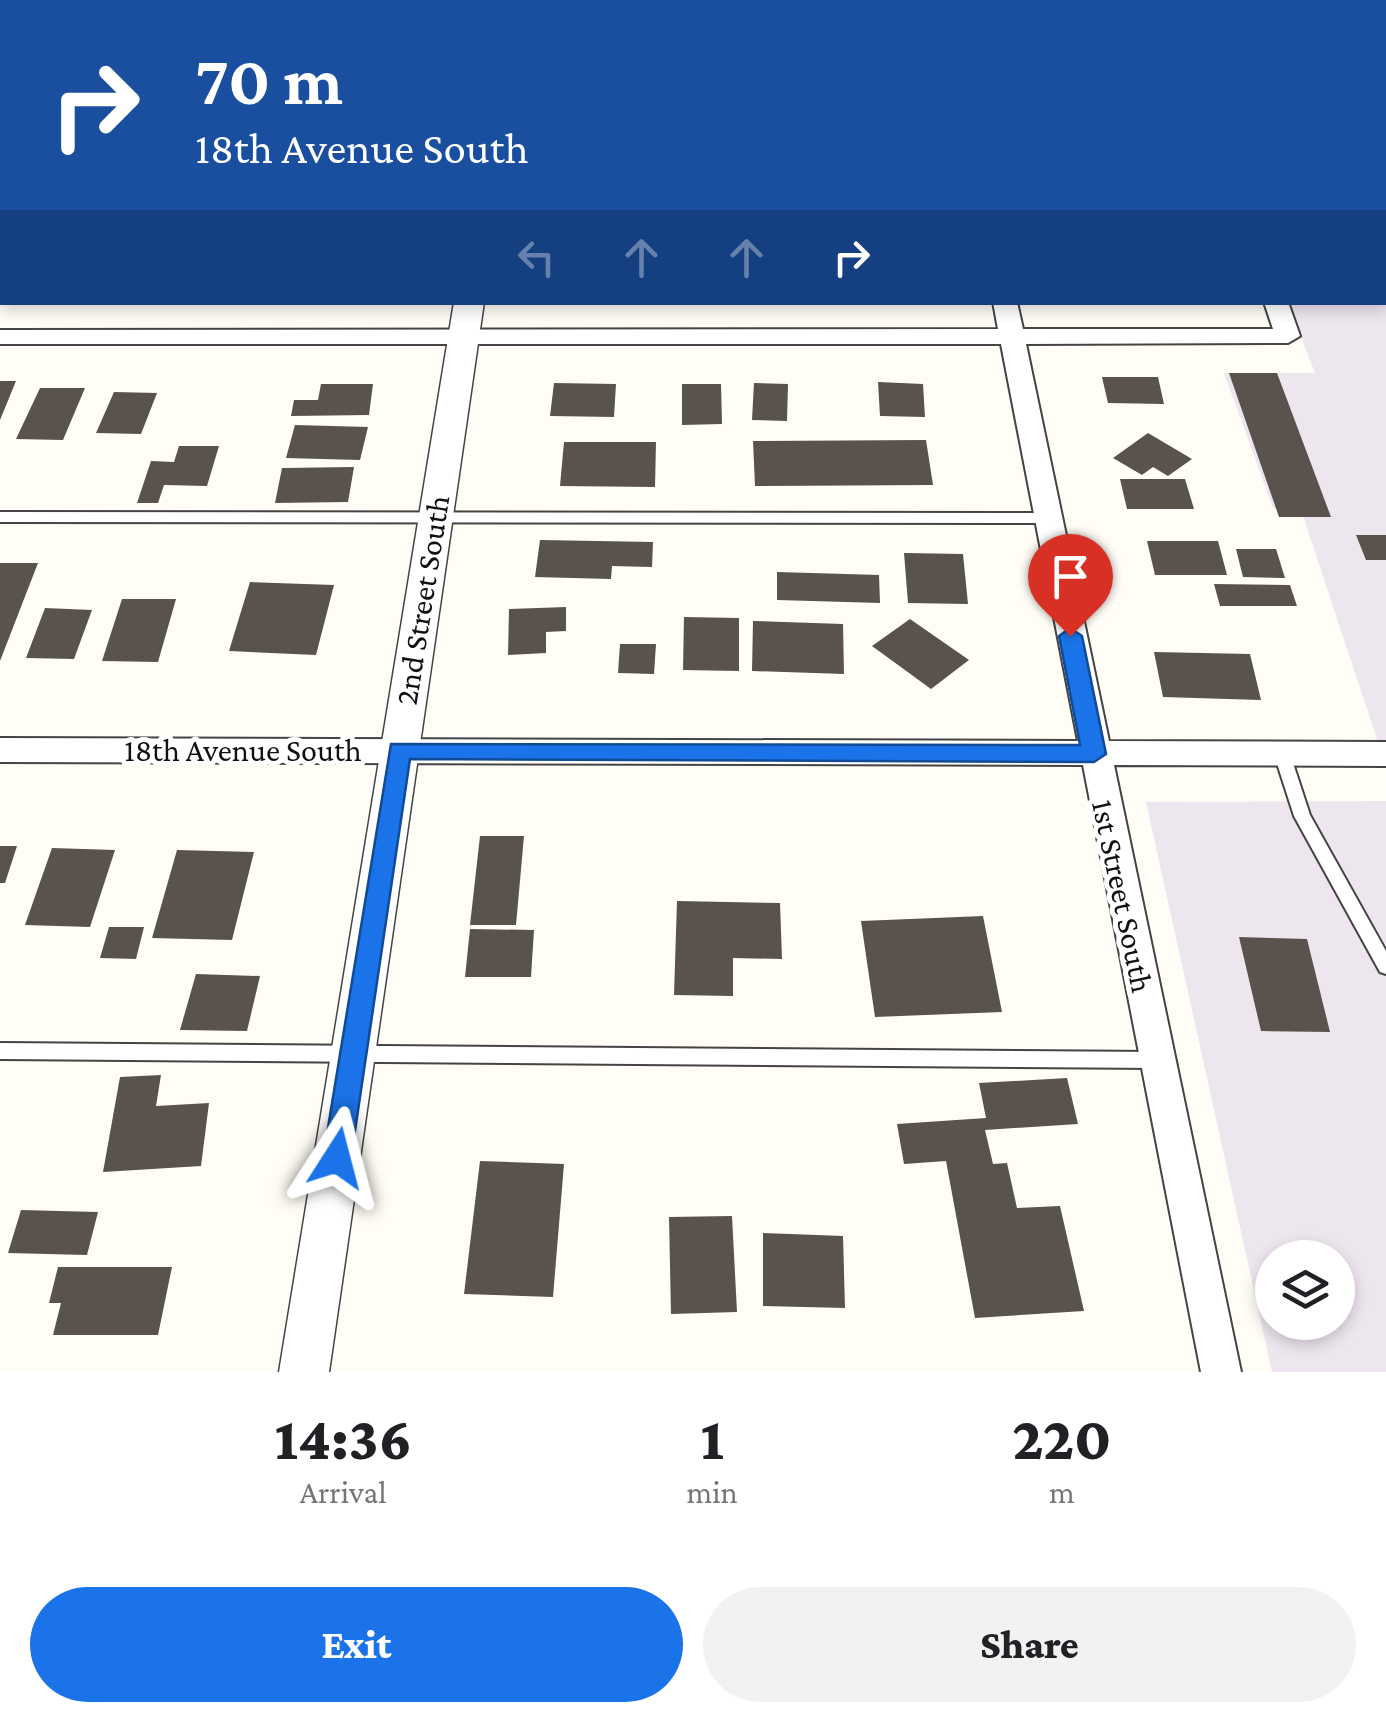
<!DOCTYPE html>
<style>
body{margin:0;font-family:"Crimson Pro",serif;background:#f2f2f2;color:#202124;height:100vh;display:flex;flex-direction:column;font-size:38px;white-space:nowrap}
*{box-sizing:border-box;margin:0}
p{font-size:32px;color:#757577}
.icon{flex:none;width:55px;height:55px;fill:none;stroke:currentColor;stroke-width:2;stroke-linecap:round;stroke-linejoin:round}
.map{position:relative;height:1372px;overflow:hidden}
.sheet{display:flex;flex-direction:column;background:#fff;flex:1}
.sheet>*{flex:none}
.top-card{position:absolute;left:0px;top:0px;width:1388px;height:305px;box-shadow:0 5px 15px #0003;background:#1a4fa0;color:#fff;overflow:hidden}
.controls{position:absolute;left:1255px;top:1240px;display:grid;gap:20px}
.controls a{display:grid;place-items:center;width:100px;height:100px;border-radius:50%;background:#fff;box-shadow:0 5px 15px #0003;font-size:50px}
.pin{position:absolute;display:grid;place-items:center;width:85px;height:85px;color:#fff;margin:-102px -42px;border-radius:50% 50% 50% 0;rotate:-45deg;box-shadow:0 0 10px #0007}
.pin .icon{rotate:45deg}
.me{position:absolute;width:110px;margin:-55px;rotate:9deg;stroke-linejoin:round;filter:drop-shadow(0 0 8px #0008)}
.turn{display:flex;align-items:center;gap:35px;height:210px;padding:0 30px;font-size:45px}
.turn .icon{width:130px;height:130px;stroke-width:2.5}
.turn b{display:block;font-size:70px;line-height:85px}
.lanes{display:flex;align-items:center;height:95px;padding:0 30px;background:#0003;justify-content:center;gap:50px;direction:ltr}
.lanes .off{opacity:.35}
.eta{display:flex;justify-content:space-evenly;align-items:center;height:170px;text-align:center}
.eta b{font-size:60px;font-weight:800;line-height:70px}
.action{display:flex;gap:20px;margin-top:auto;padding:20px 30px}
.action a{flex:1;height:115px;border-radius:60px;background:#1a73e8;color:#fff;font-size:40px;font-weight:800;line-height:115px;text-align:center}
.action a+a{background:#f2f2f2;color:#202124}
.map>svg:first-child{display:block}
</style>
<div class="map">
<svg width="1386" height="1372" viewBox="0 0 1386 1372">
<rect width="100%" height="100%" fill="#fffdf5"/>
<g fill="#eee6ef" fill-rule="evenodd">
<polygon points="1385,136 1386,138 1386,766 1301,510 1273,508 1224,373 1315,373 1288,303 1385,302"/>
<path d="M1386,801v571h-114l-126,-570zM1272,1258h66v64h-66z"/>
</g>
<g fill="#5a524d">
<polygon points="1229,373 1277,373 1331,517 1279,517"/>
<polygon points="1102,377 1158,377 1164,404 1108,403"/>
<polygon points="0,381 16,381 0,420"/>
<polygon points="878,382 923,384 925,417 880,416"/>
<polygon points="554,383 616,384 614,417 550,416"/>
<polygon points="754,383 788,384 787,421 752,420"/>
<polygon points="321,384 373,384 369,415 291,416 294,400 318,400"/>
<polygon points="682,384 721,384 722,424 682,425"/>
<polygon points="40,388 85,388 63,440 16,439"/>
<polygon points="114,392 157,393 141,434 96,433"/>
<polygon points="295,425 368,427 360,460 286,458"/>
<polygon points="1148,433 1192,459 1168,476 1153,467 1142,475 1113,458"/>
<polygon points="926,440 933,485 755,486 753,441"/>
<polygon points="564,442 656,442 655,487 560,486"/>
<polygon points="179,446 219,446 207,486 164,485 158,503 137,503 151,461 174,462"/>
<polygon points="354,467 348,502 275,503 282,468"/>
<polygon points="1120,479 1185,479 1194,509 1127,509"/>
<polygon points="1356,535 1386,535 1386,560 1366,560"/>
<polygon points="540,540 653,542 652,567 612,566 611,579 535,577"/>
<polygon points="1147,541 1218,541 1227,575 1155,575"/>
<polygon points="1236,549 1276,549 1285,578 1243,577"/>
<polygon points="904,553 963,554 968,604 908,603"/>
<polygon points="0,563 38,563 0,661"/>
<polygon points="777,572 879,575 880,603 777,600"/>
<polygon points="250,582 334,585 316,655 229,651"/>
<polygon points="1214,584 1290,585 1297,606 1220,606"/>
<polygon points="122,599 176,599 158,662 102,661"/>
<polygon points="566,607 566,631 546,632 546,653 508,655 509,609"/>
<polygon points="45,608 92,610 74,659 26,658"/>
<polygon points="684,617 739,618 739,671 683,670"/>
<polygon points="910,619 969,660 931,689 872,646"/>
<polygon points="753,621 843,624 844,674 752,671"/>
<polygon points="620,644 656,644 654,674 618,673"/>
<polygon points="1154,652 1250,654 1261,700 1163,697"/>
<polygon points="480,836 524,836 516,925 470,925"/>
<polygon points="0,846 17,846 5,883 0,883"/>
<polygon points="52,848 115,850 90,927 25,925"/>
<polygon points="177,850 254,852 232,940 152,938"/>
<polygon points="677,901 780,903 782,959 733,958 733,996 674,995"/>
<polygon points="983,916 1002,1012 875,1017 861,921"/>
<polygon points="109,927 144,927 136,959 100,958"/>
<polygon points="470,929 534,930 531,977 465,977"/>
<polygon points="1239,937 1307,939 1330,1032 1261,1031"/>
<polygon points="196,974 260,976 247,1031 180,1030"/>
<polygon points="161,1075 156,1106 209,1103 201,1166 103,1172 120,1077"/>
<polygon points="1067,1078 1078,1124 985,1130 993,1164 1007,1163 1017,1208 1060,1206 1084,1311 975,1318 946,1161 904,1164 897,1124 986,1118 979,1083"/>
<polygon points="480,1161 564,1164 553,1297 464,1294"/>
<polygon points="21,1210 98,1212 87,1255 8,1253"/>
<polygon points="732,1216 737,1312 671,1314 669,1217"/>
<polygon points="763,1233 843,1236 845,1308 763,1306"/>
<polygon points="58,1267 172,1267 158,1335 53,1335 61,1303 49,1303"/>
</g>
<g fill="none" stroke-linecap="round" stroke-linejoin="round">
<defs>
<g id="service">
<polygon points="648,0 658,0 658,2 649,2"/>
<rect x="0" y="183" width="2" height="6"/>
<polygon points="0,512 1047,513 1054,518 1047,523 0,522"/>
<polygon points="1282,748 1287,750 1290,754 1310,815 1386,951 1386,974 1380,972 1294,816 1274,754 1277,750"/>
<polygon points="0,1043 1157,1052 1163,1054 1166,1060 1163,1066 1157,1068 0,1059"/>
</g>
<g id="minor">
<polygon points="1147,0 1167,0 1169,2 1149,2"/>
<polygon points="2,154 2,172 0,173 0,155"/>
<polygon points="993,302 1017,302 1023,329 1273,329 1264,302 1288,302 1300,336 1288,343 1026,344 1109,741 1386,742 1386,766 1114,765 1241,1372 1201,1372 1083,765 0,762 0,738 1078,741 1001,344 0,344 0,330 998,329"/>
</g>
<g id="tertiary">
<polygon points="935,0 959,0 960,2 936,2"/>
<polygon points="0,57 2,58 2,73 0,73"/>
<polygon points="454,302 484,302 329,1372 279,1372"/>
</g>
<g id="secondary">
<polygon points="503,0 531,0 531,2 504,2"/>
<rect x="1385" y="57" width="1" height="18"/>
</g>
</defs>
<use href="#service" stroke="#444" stroke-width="4"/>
<use href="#minor" stroke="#444" stroke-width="4"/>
<use href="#tertiary" stroke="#444" stroke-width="3"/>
<use href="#secondary" stroke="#333" stroke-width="4"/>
<use href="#service" fill="#fff" fill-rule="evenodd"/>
<use href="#minor" fill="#fff" fill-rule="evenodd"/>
<use href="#tertiary" fill="#fff" fill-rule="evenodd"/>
<use href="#secondary" fill="#fff6b0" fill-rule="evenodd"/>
</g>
<polygon fill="#1a73e8" stroke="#114b97" stroke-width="2.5" points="1070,628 1082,636 1106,754 1094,762 410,759 351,1158 347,1167 337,1170 327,1167 323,1158 391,744 1080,745 1059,636"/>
<g text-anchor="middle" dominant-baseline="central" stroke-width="10" stroke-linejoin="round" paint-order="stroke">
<g font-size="32" fill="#111" stroke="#fff">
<text transform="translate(422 600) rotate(-81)">2nd Street South</text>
<text x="243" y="750">18th Avenue South</text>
<text transform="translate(1123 896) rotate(78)">1st Street South</text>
</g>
</g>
</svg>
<div class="controls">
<a><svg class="icon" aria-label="layers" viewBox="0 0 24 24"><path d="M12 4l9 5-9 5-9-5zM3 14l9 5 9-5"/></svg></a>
</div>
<div class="pin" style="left:1070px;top:636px;background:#d93025"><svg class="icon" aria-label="arrive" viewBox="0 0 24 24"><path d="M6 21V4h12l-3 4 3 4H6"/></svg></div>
<svg class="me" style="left:337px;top:1158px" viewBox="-20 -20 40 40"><path d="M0-17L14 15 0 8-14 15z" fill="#1a73e8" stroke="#fff" stroke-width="4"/></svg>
<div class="top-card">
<div class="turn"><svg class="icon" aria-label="right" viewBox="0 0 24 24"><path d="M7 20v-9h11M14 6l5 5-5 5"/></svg><div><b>70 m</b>18th Avenue South</div></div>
<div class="lanes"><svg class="icon off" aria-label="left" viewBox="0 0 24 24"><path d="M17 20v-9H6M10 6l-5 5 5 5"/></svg><svg class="icon off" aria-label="ahead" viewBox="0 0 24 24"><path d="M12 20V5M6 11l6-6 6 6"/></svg><svg class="icon off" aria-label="ahead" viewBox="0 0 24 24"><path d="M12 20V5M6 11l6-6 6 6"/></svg><svg class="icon" aria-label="right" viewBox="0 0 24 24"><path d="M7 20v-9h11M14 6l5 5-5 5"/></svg></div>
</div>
</div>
<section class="sheet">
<div class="eta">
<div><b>14:36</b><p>Arrival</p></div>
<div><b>1</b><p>min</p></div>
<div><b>220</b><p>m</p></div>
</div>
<div class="action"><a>Exit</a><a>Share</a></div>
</section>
